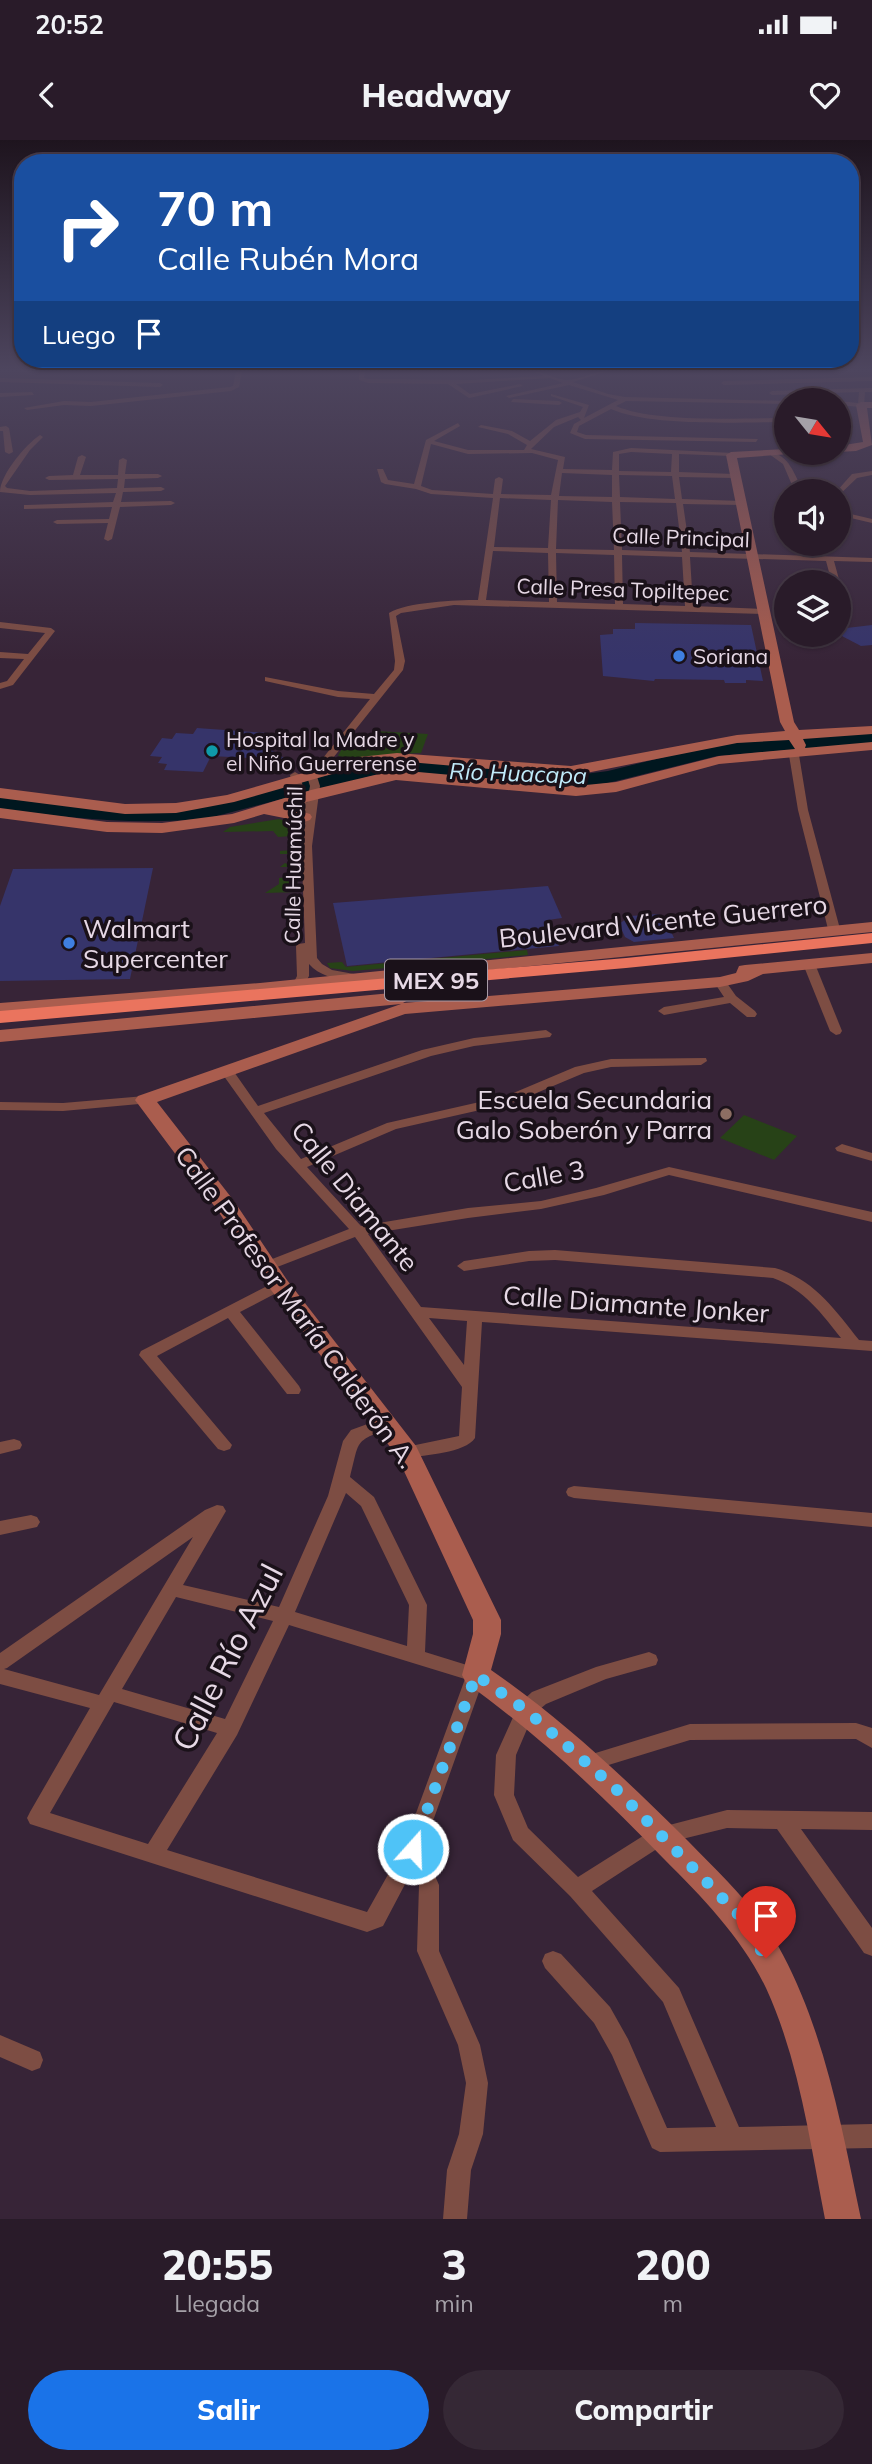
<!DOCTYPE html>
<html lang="es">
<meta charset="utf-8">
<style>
body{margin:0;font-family:Mulish,sans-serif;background:#352835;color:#f1f3f6;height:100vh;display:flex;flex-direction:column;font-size:26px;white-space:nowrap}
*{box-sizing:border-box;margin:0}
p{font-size:23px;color:#a5a1a8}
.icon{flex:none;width:38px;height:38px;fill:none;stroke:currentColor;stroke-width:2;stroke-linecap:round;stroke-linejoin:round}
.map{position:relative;height:2079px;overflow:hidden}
.sheet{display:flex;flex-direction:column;background:#291b29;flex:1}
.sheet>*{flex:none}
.guide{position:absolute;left:14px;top:14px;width:845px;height:214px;border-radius:28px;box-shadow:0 2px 5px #0004,0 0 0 2px #453946;background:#1a4fa0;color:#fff;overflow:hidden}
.needle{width:46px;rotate:120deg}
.buttons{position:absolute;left:774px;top:248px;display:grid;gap:14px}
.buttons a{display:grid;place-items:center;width:77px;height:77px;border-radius:50%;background:#291b29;box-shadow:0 2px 5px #0004,0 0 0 2px #453946;font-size:35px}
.pin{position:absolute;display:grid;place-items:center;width:60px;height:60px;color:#fff;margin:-72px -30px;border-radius:50% 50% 50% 0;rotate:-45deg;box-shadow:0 0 7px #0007}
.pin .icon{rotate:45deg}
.me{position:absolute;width:77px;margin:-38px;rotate:20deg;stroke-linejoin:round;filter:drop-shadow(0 0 5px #0008)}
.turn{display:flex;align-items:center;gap:24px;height:147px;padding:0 28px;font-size:32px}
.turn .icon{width:91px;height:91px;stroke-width:2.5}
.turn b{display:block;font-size:49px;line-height:60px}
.then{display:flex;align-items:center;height:66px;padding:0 28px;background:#0003;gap:14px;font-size:26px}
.eta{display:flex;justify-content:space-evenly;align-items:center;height:119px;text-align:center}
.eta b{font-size:42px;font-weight:800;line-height:49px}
.action{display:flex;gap:14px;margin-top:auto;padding:14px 28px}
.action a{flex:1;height:80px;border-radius:42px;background:#1a73e8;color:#fff;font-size:28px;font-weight:800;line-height:80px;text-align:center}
.action a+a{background:#352835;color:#f1f3f6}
.status{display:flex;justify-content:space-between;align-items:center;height:49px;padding:0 35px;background:#291b29;direction:ltr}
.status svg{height:19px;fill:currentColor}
header{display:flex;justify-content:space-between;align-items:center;height:91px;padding:0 28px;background:#291b29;font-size:32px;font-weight:800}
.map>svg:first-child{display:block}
</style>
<div class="status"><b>20:52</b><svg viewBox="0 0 49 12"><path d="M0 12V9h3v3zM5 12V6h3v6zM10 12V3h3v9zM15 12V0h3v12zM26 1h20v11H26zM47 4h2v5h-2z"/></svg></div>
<header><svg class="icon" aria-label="back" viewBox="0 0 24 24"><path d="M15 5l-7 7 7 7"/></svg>Headway<svg class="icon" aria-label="heart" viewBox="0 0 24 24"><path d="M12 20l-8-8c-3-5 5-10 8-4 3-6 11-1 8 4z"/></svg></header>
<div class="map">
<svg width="872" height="2079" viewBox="0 0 872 2079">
<rect width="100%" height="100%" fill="#372437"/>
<g fill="#274217">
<path d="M376,591l52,3 -7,19c-23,0 -64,8 -83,3 8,-16 15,-20 33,-19z"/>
<polygon points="279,679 299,685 299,709 292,714 280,714 280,711 292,710 292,696 278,697 273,691 223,692 230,687"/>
<polygon points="285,723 298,729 297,752 265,753 279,744 279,738 290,737 290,727 280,727"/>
<polygon points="527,810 528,815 353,831 330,828 327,823 342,822 346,827"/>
<polygon points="744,975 797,996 774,1020 720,998"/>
</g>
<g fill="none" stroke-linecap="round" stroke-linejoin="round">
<path fill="#00171f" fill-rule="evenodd" d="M872,593v10l-155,13 -109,27 -23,3 -43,-1 -138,-14 -21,2 -174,45c-71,8 -139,0 -209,-9v-12l104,12h79l26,-3 174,-45 21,-2 138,14 43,1 23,-3 109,-27z"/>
</g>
<g fill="#36346a">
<polygon points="635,483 751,485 763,541 746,540 746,543 725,543 724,540 655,539 654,541 603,536 600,495 613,494 613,489 635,489"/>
<polygon points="872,485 872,505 861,506 838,494 838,489"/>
<polygon points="197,588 268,593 262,604 292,623 267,625 249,618 211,616 203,632 164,630 167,624 158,623 162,617 150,616 162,598 172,599 176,593 193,594"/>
<polygon points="153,728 130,839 0,841 0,766 13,729"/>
<polygon points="548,746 562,778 548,780 559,806 347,826 333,763"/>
<polygon points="659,774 661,782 667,783 674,798 634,802 625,797 619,784 630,776"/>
</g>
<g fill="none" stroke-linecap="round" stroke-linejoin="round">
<g fill="#7d4d43" fill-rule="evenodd">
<polygon points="236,231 242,231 239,247 231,251 91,266 64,265 27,270 24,268 64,261 91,262 230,247 233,246"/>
<path d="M359,231h6l-1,7 4,1 104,1 72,-4 -12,-5c12,0 23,9 35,9 13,0 27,-9 41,-9l-35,11 35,12 17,3 163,4h-2v3l-160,-3 -10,5c38,17 126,12 170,12v4c-47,0 -134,5 -175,-13l-32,17 -2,6 9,3 172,4 -2,3 -171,-3 -15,-6 4,-9 7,-4 -3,-3 -24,10 -23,22 34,8 -2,12 49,1 1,-18 18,-4 102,5 -2,3 -52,-2v18l55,2 4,2 -4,2 -55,-1 3,22 60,2 4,2 -4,2 -59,-1 7,48 182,6v4l-38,-1 6,22 -2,2v-2h-6l-6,-22 -136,-4 3,49 73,3v4l-3,1 -309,-9 -53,8 -5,3 9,45 -2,9 -70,88 6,6 -1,2h-8l-7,-8 47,-59 -32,-2 -73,-16v-4l73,14 36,3 20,-24 1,-9 -6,-48c18,-11 67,-13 89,-13l15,-102 -62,-4 -15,-5 -31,-5 -4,-2 -4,-13h6l5,11 26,4 12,-44 32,-17 2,3 -26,15 34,9h56l3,-5 -19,-11 -30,-7 3,-2 31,6 18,10 26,-21 24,-8 3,-5 -32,-11v-2l38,11 -5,13 34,-18 -49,-15 -60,13 -3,-2 57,-13 -13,-5 -94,6 14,10 50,-10 3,2 -54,12 -21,-14 -80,-1 -9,-3zM431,304l37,10 64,-1 26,7 -7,35 -50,-1 2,-15 -4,-2 -4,2 -2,15 -61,-4 -11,-4zM631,312l41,2 -1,18 -52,-1v-17zM562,333l50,2v22l-53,-1zM619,335l53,1 3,23 -55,-2zM500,358l51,2 -3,48 -54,-1zM558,360l54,2 2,48 -58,-1zM620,362l56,1 6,49 -60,-2zM493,411l55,2 1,49 -63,-2zM556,413l58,2 1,49 -58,-2zM622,415l60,2 3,49 -62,-2z"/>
<polygon points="872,237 872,241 724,245 721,243 724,241"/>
<polygon points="0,238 160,243 163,245 160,247 0,242"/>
<polygon points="872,248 872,252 865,252 864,265 861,267 838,265 838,261 858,263 859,252 772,255 769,253 772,251"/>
<polygon points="32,252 34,255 0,257 0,253"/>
<polygon points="513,259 559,261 562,263 559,265 511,262"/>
<polygon points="6,286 9,288 13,312 9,314 5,312 3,291 0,291 0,287"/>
<path d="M40,295l3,2 -13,13 -25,36 2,2 23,3 87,-3 1,-9 -69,1 -4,-2 4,-2 24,-1 5,-18 4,-2 4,2 -6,18h38l1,-15 4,-2 4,2 -2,14h33l4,2 -4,2 -33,1 -1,9 37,-1 4,2 -4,2 -38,1 -2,10 50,-1 4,2 -4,2 -51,2 -8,32 -4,2 -4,-2 4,-16 -51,1 -4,-2 4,-2 52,-1 3,-12 -88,2v-4h3l86,-3 3,-9 -86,2 -30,-3c0,-17 26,-48 40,-57z"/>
<path d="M769,312c20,2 26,23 34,40h-8l-12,-28 -14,-10z"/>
<polygon points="807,313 814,313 825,324 818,326"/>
<polygon points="872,331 872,335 857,338 838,356 838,352 836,352 852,334"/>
<polygon points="838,371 872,379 872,383 838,375"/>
<polygon points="838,449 842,451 847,472 840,470"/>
<polygon points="0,482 51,488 55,491 13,545 0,549 0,543 7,541 24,519 0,518 0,512 28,514 45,493 0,488"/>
<polygon points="794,612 799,615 808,670 840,789 834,792 828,789 798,670 789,615"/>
<path d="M310,627l5,3 5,16 -8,60 5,112 5,6 10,6 22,4 2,3 -6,4c-16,-3 -31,-5 -41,-17v12l-5,9 -4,1 -6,-4 3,-6 -1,-30 2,-2 7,-1 -3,-79 3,-51 -7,-3 -8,-35 5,-3 5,3 7,28 3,-17 -5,-16z"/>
<polygon points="809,820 815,824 842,891 840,894 836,895 830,891 803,824"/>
<polygon points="720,838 724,839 736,856 755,871 757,874 755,877 747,877 730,863 664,875 658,871 664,867 724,857 714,842"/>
<path d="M546,890l6,4 -2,3 -76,9 -43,10 -167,57 37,46 86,-36 119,-27 69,-29 36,-8 95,-1 1,3 -6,4 -90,2 -27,6 -69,29 -119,27 -89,38 54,59 107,-18 73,-7 55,-13 73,-21 203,45v10l-203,-47 -65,20 -63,14 -73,9 -100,16 53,73 420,31c-19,-24 -37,-49 -68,-60l-218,-18 -26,1 -65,10 -7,-5 7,-5 65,-10 26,-1 220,18c39,11 60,42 84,72l13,1v10l-390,-29 -7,116c-10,15 -50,17 -68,20l-6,-2 -2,-4 2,-4 58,-12 3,-49 -107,-150 -83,32h-10l-2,-3 2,-3 87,-34 -73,-80 -55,-77 6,-4 5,1 26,37 164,-56 52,-12zM429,1178l38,3 -3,44z"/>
<polygon points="145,956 150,957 152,960 150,963 63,971 0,970 0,962 63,963"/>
<polygon points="842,1004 872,1013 872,1021 837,1011 835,1008"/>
<polygon points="279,1140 287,1145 284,1149 240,1172 299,1246 301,1250 299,1254 287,1254 228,1178 157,1216 232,1305 230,1309 224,1311 218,1309 139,1215 141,1211"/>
<path d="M384,1278l6,2 2,4 -2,4c-37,14 -30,12 -40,49l24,20 53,108 -2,47 58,18 2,5 -62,174 16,36v66l41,94 8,38 -5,51 -12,36 -4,49h-24l4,-49 12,-36 7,-51 -8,-38 -41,-94 2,-66 -7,-14 -29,55 -16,6 -337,-108 -3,-6 3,-6 60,-104 -90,-24v-31l205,-143 12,-5 6,1 3,5 -43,74 96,22 49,-111 15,-55 8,-11zM346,1353l15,13 48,99 -2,41 -112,-34zM193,1397l-94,158 -95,-26 3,-1zM176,1457l97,24 -48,98 -103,-30zM289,1485l176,54 -61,167 -37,66 -200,-62 70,-115zM114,1562l103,31 -69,111 -98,-31z"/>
<polygon points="14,1299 20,1301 22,1305 20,1309 0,1314 0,1302"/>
<polygon points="574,1346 872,1373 872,1387 574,1358 568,1356 566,1352 568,1348"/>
<polygon points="31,1375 37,1377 40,1382 37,1387 0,1395 0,1381"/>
<polygon points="649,1512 656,1515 658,1520 656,1525 606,1539 546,1564 533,1575 516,1615 514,1655 528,1688 578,1737 654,1689 727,1670 872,1672 872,1690 801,1689 872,1788 872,1816 864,1813 777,1689 727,1688 666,1703 592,1751 679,1848 739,1987 872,1984 872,2008 660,2012 652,2008 612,1915 594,1883 545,1828 542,1821 545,1814 553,1811 561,1814 610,1867 628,1899 667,1988 716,1987 663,1862 570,1756 513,1700 494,1655 496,1615 519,1564 532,1552 596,1527"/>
<polygon points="856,1583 872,1588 872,1608 856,1599 690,1600 589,1631 582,1629 579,1623 582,1617 589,1615 690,1584"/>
<polygon points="0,1895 40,1912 43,1920 40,1928 32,1931 0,1917"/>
</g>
<g fill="#aa5d4e" fill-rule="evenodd">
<polygon points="861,262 872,262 872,268 867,268 872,305 856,311 838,312 838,306 863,302 856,265"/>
<polygon points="786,309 786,313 790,314 737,318 794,582 799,590 872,586 872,594 803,599 806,605 805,608 872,602 872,610 719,624 616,652 576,656 396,640 286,667 310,674 312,677 310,680 304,682 264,674 234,683 162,693 107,692 0,678 0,668 107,682 162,683 232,674 311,650 396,630 576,646 616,642 719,616 795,609 789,600 737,603 571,636 397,621 360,626 234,662 176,673 125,674 0,658 0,648 125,664 176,663 227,655 359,617 397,613 571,626 737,595 785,591 780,582 726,315 731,312"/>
<polygon points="872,782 872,792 260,853 0,875 0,863 260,843"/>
<path d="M872,813v10l-109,11 -15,7 -28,6 -315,27 -248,88 77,99 53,79 129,166 85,174v14l-10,36c72,50 135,109 197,171 34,35 72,70 95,114 43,82 59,174 78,264h-36c-15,-77 -26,-159 -59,-231 -24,-50 -63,-90 -102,-129 -62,-64 -125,-124 -198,-176l-4,-8 11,-41v-14l-76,-164 -126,-166 -53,-79 -83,-111 3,-4 263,-92 -401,38v-12l402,-38 9,6 -8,5 317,-26 16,-4 3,-7 6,-1z"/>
</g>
<polygon fill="#ea745e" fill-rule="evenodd" points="872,793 872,803 626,828 0,883 0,871 626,818"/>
</g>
<linearGradient id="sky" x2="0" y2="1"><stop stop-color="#1e141e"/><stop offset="0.44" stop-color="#4d455e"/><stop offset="1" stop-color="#4d455e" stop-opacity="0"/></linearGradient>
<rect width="872" height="522" fill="url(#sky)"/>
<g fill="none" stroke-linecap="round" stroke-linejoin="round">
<polyline stroke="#4fc3f7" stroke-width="12" stroke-dasharray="0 21.6" points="413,1709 476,1535 526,1570 615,1648 738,1774 766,1818"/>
</g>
<g fill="#3f7fe0" stroke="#1a1119" stroke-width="2.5">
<circle cx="679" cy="516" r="7"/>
<circle cx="69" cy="803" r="7"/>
</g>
<circle fill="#0f9aa8" stroke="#1a1119" stroke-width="2.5" cx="212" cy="611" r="7"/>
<circle fill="#8d6e63" stroke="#1a1119" stroke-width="2.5" cx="726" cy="974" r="7"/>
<g text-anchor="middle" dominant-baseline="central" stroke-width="7" stroke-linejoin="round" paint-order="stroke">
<g font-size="21" fill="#e6d8e5" stroke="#1a1119">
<text transform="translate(681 397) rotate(2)">Calle Principal</text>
<text transform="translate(623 449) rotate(2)">Calle Presa Topiltepec</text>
<text transform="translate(293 725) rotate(-89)">Calle Huamúchil</text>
</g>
<g font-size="21" fill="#e6d8e5" stroke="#1a1119" text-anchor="start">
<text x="693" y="516">Soriana</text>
<text x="226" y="599">Hospital la Madre y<tspan x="226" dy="24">el Niño Guerrerense</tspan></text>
</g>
<g font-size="23" font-style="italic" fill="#c0ebfa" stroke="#1a1119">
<text transform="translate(518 633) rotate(2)">Río Huacapa</text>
</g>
<rect fill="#1a1119" stroke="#a99ca8" stroke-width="2" x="385" y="819.5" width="102" height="41" rx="5"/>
<g font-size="24" font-weight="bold" fill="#e6d8e5">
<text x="436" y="840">MEX 95</text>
</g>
<g font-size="26" fill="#e6d8e5" stroke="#1a1119">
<text transform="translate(663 781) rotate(-6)">Boulevard Vicente Guerrero</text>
<text transform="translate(544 1036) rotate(-10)">Calle 3</text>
<text transform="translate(355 1056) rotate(51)">Calle Diamante</text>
<text transform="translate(636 1164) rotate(4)">Calle Diamante Jonker</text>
<text transform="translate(296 1167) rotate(54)">Calle Profesor María Calderón A.</text>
</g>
<g font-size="26" fill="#e6d8e5" stroke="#1a1119" text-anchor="start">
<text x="83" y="788">Walmart<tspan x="83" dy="30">Supercenter</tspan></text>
<text x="712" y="959" text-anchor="end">Escuela Secundaria<tspan x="712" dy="30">Galo Soberón y Parra</tspan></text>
</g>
<g font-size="32" fill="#e6d8e5" stroke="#1a1119">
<text transform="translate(227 1517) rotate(-63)">Calle Río Azul</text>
</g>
</g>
</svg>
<div class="buttons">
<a><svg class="needle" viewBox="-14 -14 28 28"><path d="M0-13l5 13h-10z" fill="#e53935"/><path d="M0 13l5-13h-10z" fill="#a5a1a8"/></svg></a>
<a><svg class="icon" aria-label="sound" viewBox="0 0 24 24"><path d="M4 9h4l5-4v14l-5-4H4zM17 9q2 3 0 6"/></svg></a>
<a><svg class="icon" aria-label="layers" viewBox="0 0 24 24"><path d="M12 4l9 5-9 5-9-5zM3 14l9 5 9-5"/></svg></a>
</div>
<div class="pin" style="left:766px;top:1818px;background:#d93025"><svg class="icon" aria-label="arrive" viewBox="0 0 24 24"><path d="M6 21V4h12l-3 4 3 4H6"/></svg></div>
<svg class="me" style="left:413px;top:1709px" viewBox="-20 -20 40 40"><circle r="17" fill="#4fc3f7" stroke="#fff" stroke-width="3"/><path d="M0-11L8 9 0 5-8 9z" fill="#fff"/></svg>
<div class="guide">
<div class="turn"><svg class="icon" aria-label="right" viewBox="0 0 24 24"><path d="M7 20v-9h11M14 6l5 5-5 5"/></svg><div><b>70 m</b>Calle Rubén Mora</div></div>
<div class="then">Luego<svg class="icon" aria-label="arrive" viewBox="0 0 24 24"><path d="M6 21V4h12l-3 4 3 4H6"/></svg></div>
</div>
</div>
<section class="sheet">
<div class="eta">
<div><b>20:55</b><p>Llegada</p></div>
<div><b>3</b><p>min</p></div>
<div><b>200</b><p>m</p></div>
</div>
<div class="action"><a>Salir</a><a>Compartir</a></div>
</section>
